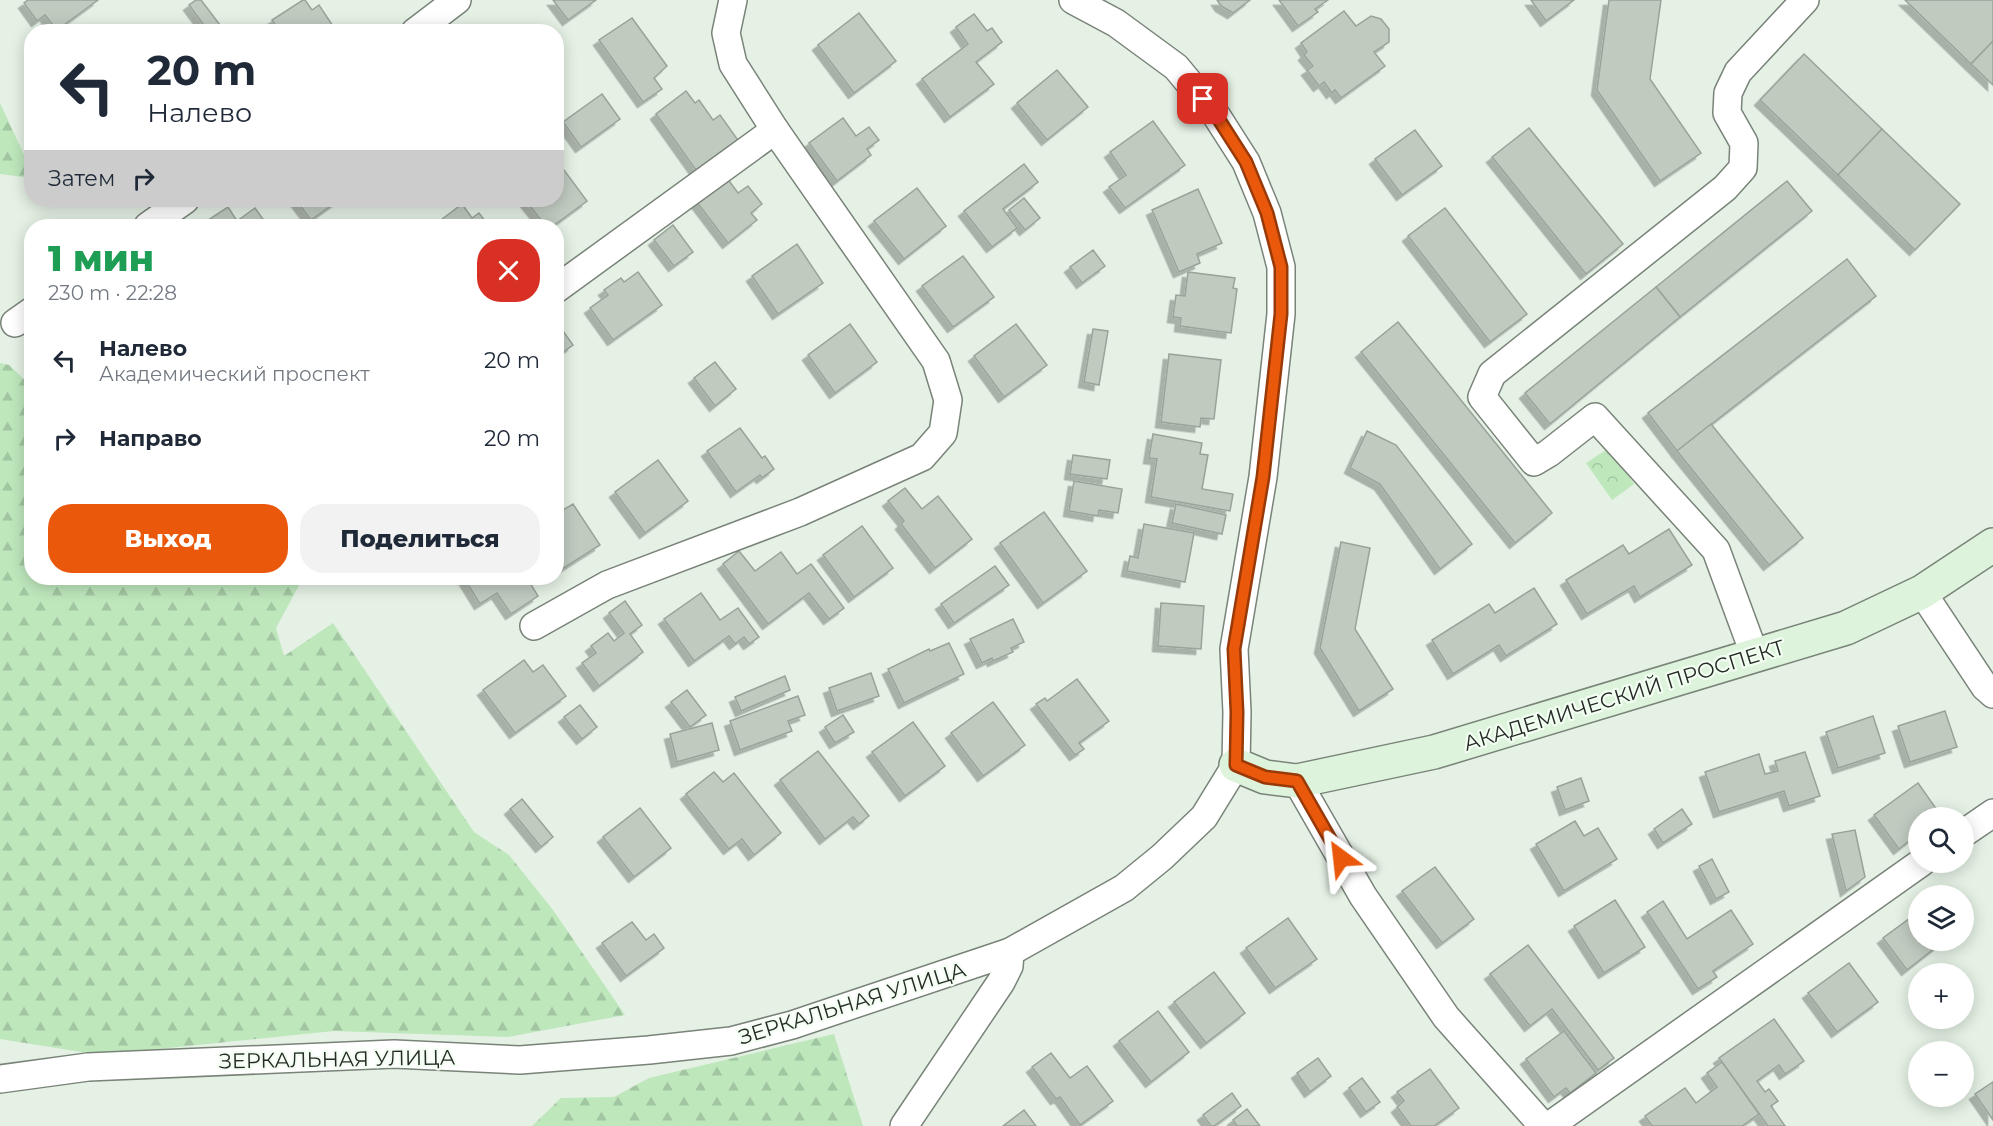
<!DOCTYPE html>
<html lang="ru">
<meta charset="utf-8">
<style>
body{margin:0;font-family:Montserrat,sans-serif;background:#f2f2f3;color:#1f2937;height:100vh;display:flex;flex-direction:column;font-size:22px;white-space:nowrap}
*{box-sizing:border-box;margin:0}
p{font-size:20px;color:#747a83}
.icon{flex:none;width:33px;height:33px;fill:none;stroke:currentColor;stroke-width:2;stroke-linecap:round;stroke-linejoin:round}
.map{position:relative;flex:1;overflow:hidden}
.drawer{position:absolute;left:24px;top:219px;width:540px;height:366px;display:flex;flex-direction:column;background:#fff;border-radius:24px;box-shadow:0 3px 15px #0003}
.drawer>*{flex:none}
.top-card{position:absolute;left:24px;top:24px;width:540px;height:183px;border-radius:24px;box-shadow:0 3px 15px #0003;background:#fff;color:#1f2937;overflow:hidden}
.buttons{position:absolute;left:1908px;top:807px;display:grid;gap:12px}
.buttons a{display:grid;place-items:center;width:66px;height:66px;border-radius:50%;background:#fff;box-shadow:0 3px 15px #0003;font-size:30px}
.pin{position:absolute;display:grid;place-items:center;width:51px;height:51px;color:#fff;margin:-26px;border-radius:12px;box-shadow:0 3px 9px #0006}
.me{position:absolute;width:66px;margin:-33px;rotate:330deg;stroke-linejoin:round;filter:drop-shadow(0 0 4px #0008)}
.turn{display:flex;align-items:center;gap:21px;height:126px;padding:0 24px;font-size:27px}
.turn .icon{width:78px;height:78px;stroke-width:2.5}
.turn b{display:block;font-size:42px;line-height:51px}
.then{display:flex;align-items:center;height:57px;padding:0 24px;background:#0003;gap:12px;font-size:22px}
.round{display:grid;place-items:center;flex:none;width:63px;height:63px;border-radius:24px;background:#f2f2f3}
.summary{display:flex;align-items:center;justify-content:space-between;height:102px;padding:0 24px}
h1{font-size:36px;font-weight:800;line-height:45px;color:#1e9e55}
.cta{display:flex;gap:12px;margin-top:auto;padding:12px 24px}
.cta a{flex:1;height:69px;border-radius:24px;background:#ea580c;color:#fff;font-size:24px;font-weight:800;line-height:69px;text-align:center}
.cta a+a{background:#f2f2f3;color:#1f2937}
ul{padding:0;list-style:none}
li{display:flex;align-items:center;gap:18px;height:78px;padding:0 24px}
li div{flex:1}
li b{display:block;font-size:22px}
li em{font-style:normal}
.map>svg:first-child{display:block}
</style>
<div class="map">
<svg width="1993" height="1126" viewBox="0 0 1993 1126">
<defs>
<pattern id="forest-firs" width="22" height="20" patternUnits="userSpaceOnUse" patternTransform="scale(1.5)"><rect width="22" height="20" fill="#bee7bc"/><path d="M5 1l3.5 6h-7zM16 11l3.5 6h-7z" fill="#a3c6a2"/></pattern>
<pattern id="park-crowns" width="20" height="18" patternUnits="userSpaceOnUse" patternTransform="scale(1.5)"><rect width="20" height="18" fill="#bee7bc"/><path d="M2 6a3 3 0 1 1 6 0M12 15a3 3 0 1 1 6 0" fill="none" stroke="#a3c6a2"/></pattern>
<filter id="shadow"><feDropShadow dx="-5.5" dy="5.5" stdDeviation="0" flood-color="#0004"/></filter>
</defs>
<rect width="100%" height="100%" fill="#e5f1e5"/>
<g fill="url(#forest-firs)">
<polygon points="0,103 31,170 31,178 0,174"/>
<polygon points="0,363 9,365 31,386 32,578 303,578 276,628 284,656 333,623 474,832 509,855 553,910 625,1015 508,1037 334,1031 100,1055 0,1039"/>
<polygon points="834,1034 863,1126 532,1126 561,1098 614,1097 649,1078"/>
</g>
<polygon fill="url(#park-crowns)" points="1609,448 1634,484 1612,500 1586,463"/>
<g fill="#c0cbc0" stroke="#99a499" stroke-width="1.5" filter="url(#shadow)">
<polygon points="28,0 98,0 57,30 45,15 37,21 24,3"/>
<polygon points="196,0 201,0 220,25 212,32 209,32 189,5"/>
<polygon points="303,0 305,0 312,10 319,5 337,32 280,32 272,20"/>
<polygon points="553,0 596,0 568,20"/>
<polygon points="1217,0 1250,0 1233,13 1221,6"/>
<polygon points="1279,0 1328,0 1315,9 1318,12 1298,26"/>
<polygon points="1531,0 1574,0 1546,21"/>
<polygon points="1609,0 1661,0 1650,79 1701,153 1660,181 1597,90"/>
<polygon points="1905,0 1993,0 1993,41 1971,64"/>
<polygon points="1344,11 1356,26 1371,16 1381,19 1389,29 1389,42 1374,52 1385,66 1341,98 1335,90 1332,93 1324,82 1319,86 1307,70 1313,66 1304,55 1307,52 1301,43"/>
<polygon points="859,13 896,61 854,93 818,45"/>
<polygon points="974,14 987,31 992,28 1002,42 976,62 994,84 950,117 922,79 968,44 956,27"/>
<polygon points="632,18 667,66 654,78 662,89 643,102 599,40"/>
<polygon points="1993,41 1993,85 1971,64"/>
<polygon points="1804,54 1882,129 1838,175 1760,100"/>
<polygon points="1057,70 1088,107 1047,140 1017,103"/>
<polygon points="686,91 695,103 699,100 713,120 720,115 740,143 698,173 656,114"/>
<polygon points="602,94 620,119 581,147 563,122"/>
<polygon points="843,118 856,136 869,127 879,140 867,149 871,155 837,181 809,143"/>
<polygon points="1153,121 1185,165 1125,208 1109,187 1126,175 1110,152"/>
<polygon points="1529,128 1623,244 1586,274 1492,157"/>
<polygon points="1882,129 1960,204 1915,250 1838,175"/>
<polygon points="1415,130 1442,166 1402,195 1375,159"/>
<polygon points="558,162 587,201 553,226 546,226 525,200 556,200"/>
<polygon points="1024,164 1038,182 1003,209 1017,228 992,247 964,211"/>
<polygon points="727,178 738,193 748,186 762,204 751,213 757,220 728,243 696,201"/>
<polygon points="1787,181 1812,211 1680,317 1656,287"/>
<polygon points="917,188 946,226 904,259 874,221"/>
<polygon points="1198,189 1222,243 1197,254 1200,263 1179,272 1152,210"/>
<polygon points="1024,198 1040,218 1025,230 1009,210"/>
<polygon points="296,200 339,200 311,220"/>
<polygon points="462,204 472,218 479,213 489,226 433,226"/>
<polygon points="228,207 237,221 255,208 268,226 199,226"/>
<polygon points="1445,208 1527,314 1490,342 1408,236"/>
<polygon points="673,225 693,252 674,266 654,240"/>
<polygon points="797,244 823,283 778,314 752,276"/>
<polygon points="1093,250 1105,266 1082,283 1070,267"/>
<polygon points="963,256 994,297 953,327 922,286"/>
<polygon points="1847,259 1876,296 1677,451 1648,413"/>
<polygon points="638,272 662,305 613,340 590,308 608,295 604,290 621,278 624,282"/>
<polygon points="1188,272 1235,278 1233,288 1237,289 1231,333 1180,326 1181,318 1173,317 1176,295 1185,296"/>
<polygon points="1656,287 1680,317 1550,424 1525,393"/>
<polygon points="1398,322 1552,513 1515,543 1361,352"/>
<polygon points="558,324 573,345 556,357 556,325"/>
<polygon points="850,324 877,362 835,393 808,355"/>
<polygon points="1016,324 1047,365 1004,397 974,356"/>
<polygon points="1093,329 1108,331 1099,385 1084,382"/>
<polygon points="1169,354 1221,360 1214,419 1201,418 1200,427 1161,422"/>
<polygon points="715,362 736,389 715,406 694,378"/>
<polygon points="1711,424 1803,538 1769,565 1677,451"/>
<polygon points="740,428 762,458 765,456 774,469 762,478 760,475 736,492 707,451"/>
<polygon points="1367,431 1396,445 1472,544 1440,569 1380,484 1350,468"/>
<polygon points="1153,434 1202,443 1200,454 1208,455 1202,489 1233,494 1230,511 1151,497 1157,459 1149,458"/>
<polygon points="1073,455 1110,460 1107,479 1070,474"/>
<polygon points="658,460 688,501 645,533 615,492"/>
<polygon points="1074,481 1122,489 1118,513 1099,510 1098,516 1069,511"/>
<polygon points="905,488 922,509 938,496 972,539 935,568 901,524 904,521 888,501"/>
<polygon points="573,504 600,545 556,573 556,514"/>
<polygon points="1176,504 1226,515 1222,534 1172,523"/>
<polygon points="1044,512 1087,571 1043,603 1000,543"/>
<polygon points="1144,524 1194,533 1185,582 1127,571 1130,556 1138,558"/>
<polygon points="862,526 893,568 854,597 823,555"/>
<polygon points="1669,529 1692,565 1640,597 1634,586 1587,614 1566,580 1623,545 1629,554"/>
<polygon points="1341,542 1370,548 1355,629 1393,689 1359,711 1320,648"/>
<polygon points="739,551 755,571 781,552 797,574 811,564 844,608 829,619 809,593 768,624 723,564"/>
<polygon points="995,566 1009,585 954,623 941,604"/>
<polygon points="464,578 527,578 538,596 511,614 497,593 480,604"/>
<polygon points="1534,588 1557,624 1506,656 1499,645 1453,674 1432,640 1489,604 1495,613"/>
<polygon points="701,593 720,620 738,608 759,637 749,644 744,637 735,644 729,636 694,661 664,619"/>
<polygon points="625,601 642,625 630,634 643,652 599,686 582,663 596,653 591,646 608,633 614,641 624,633 609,613"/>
<polygon points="1161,603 1204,606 1201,649 1158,646"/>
<polygon points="1013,619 1024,642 1011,648 1013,652 993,661 992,658 982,663 970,639"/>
<polygon points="949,643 964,674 904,703 888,669 929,649 930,651"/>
<polygon points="524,660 533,672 543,665 566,696 515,733 483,690"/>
<polygon points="871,673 879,696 837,711 829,688"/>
<polygon points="785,676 790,690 741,711 735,697"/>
<polygon points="1077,679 1109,721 1079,743 1084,749 1075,755 1036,704 1045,698 1047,701"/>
<polygon points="687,690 706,715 690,727 671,702"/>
<polygon points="798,696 805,715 788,721 792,731 740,750 730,721"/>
<polygon points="993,702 1025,745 983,776 951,733"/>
<polygon points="580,705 597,727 582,739 564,717"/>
<polygon points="1945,711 1957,747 1910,762 1898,726"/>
<polygon points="843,715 854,732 835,743 825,727"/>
<polygon points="1873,716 1885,753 1838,768 1826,732"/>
<polygon points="913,722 945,766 905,796 872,752"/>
<polygon points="712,723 719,750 677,762 670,734"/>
<polygon points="818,751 869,816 859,824 853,817 825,839 780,780"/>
<polygon points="1805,752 1820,796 1789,806 1784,791 1719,812 1705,772 1759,754 1765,774 1778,771 1775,761"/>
<polygon points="714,772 723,782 734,773 781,833 754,855 742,839 729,849 686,794"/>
<polygon points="1581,778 1589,801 1565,810 1557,787"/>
<polygon points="1918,783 1942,817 1918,818 1918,834 1899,849 1874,815"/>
<polygon points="522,799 553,837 541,847 510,809"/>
<polygon points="640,808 671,848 634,877 603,837"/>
<polygon points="1682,809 1692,824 1663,843 1654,829"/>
<polygon points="1575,821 1584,836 1598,828 1617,859 1564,891 1536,844"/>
<polygon points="1855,830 1865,877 1846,891 1832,834"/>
<polygon points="1712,859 1729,892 1716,899 1699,866"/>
<polygon points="1435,867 1474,919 1442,943 1402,891"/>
<polygon points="1615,900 1645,947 1604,973 1574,926"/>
<polygon points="1663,901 1687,939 1731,910 1753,944 1713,971 1717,977 1698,989 1647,912"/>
<polygon points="1917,913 1918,940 1937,940 1940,944 1907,970 1883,938"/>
<polygon points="1288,918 1317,959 1275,988 1246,948"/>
<polygon points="632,922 646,940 654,934 664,948 626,976 602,943"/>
<polygon points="1528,945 1614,1058 1598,1070 1552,1009 1530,1026 1490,974"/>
<polygon points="1849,963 1878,1002 1837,1032 1808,993"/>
<polygon points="1214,972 1245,1013 1206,1043 1174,1002"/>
<polygon points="1158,1011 1189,1052 1151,1082 1119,1041"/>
<polygon points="1774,1019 1804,1061 1785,1074 1779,1065 1757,1081 1765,1092 1769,1089 1778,1101 1771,1106 1785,1126 1768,1126 1719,1058"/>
<polygon points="1564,1031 1596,1073 1570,1093 1566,1088 1554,1097 1526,1059"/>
<polygon points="1051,1053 1070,1078 1087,1066 1113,1101 1080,1125 1060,1097 1056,1099 1032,1067"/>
<polygon points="1318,1058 1331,1076 1310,1092 1297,1073"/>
<polygon points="1722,1062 1759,1114 1742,1126 1652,1126 1645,1116 1685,1088 1696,1103 1717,1087 1707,1073"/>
<polygon points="1430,1069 1459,1108 1434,1126 1411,1126 1397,1107 1404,1101 1397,1092"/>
<polygon points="1362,1078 1380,1102 1366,1112 1349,1088"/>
<polygon points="1993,1082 1993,1120 1975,1094"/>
<polygon points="1232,1093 1241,1106 1214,1126 1211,1126 1203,1115"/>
<polygon points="1247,1109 1260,1126 1237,1126 1233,1120"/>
<polygon points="1024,1110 1036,1126 1003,1126"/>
</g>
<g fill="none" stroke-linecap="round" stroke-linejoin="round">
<defs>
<g id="street">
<polyline points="415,32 457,0"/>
<polyline points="148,226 185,200"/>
<polyline points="556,289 775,130"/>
<polyline points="15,323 32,311"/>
<polyline points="1922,592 1985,687 1993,694"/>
<polyline points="534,626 607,585 800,512 922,457 943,433 948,400 936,361 775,130 733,64 726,33 733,0"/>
<polyline points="1755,656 1716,550 1595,417 1549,453 1534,462 1482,397 1492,374 1725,188 1743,168 1744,143 1727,113 1728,93 1738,72 1805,0"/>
<polyline points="1297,781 1363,896 1446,1017 1543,1126"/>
<polyline points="1964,833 1993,813"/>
<polyline points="0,1079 88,1067 394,1054 520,1060 649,1050 731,1041 792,1025 1010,952 1124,888 1162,857 1204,817 1236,765 1237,712 1234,649 1263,477 1281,314 1281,267 1267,213 1246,162 1216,115 1176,67 1116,23 1073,0"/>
<polyline points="904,1126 1001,982 1009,966 1010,952"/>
<polyline points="1549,1126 1922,862"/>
</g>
<polyline id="secondary" points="1236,765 1265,777 1297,781 1434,752 1846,628 1922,592 1993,545"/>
</defs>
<use href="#street" stroke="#798378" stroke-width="30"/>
<use href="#secondary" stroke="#798378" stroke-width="36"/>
<use href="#street" stroke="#fff" stroke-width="27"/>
<use href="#secondary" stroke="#ddf3dc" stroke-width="33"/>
</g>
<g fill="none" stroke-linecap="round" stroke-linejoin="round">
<defs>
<polyline id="route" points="1203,99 1216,115 1246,162 1267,213 1281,267 1281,314 1263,477 1234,649 1237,712 1236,765 1265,777 1297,781 1341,858"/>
</defs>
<use href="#route" stroke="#983908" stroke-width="15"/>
<use href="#route" stroke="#ea580c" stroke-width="10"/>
</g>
<g text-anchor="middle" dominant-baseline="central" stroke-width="4.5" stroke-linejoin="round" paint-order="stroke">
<g font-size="21" fill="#272b27" stroke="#f3fef2">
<text transform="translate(1624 695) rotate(-17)">АКАДЕМИЧЕСКИЙ ПРОСПЕКТ</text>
<text transform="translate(852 1003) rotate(-17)">ЗЕРКАЛЬНАЯ УЛИЦА</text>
<text transform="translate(337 1059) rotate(-1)">ЗЕРКАЛЬНАЯ УЛИЦА</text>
</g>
</g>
</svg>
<div class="buttons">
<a><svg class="icon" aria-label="search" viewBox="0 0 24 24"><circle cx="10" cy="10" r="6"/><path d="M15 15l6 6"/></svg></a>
<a><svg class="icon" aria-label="layers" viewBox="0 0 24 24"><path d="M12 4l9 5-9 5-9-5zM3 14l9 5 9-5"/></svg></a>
<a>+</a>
<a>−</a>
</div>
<div class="pin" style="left:1203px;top:99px;background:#d93025"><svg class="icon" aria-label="arrive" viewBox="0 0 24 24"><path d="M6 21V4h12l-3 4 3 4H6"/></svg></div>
<svg class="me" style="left:1341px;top:858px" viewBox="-20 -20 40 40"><path d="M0-17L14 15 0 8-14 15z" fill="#ea580c" stroke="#fff" stroke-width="4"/></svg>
<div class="top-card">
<div class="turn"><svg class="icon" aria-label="left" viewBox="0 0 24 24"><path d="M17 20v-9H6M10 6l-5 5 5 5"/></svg><div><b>20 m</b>Налево</div></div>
<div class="then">Затем<svg class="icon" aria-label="right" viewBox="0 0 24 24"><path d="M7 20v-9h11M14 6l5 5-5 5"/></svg></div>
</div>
<section class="drawer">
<div class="summary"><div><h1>1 мин</h1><p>230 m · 22:28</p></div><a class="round" style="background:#d93025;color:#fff"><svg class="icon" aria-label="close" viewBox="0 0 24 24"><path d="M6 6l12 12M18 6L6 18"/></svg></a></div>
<ul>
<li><svg class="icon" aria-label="left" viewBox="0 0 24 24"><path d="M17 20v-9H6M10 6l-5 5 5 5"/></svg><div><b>Налево</b><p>Академический проспект</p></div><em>20 m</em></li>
<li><svg class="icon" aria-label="right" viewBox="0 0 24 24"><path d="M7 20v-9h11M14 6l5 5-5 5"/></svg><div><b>Направо</b></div><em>20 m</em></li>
</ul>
<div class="cta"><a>Выход</a><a>Поделиться</a></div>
</section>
</div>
